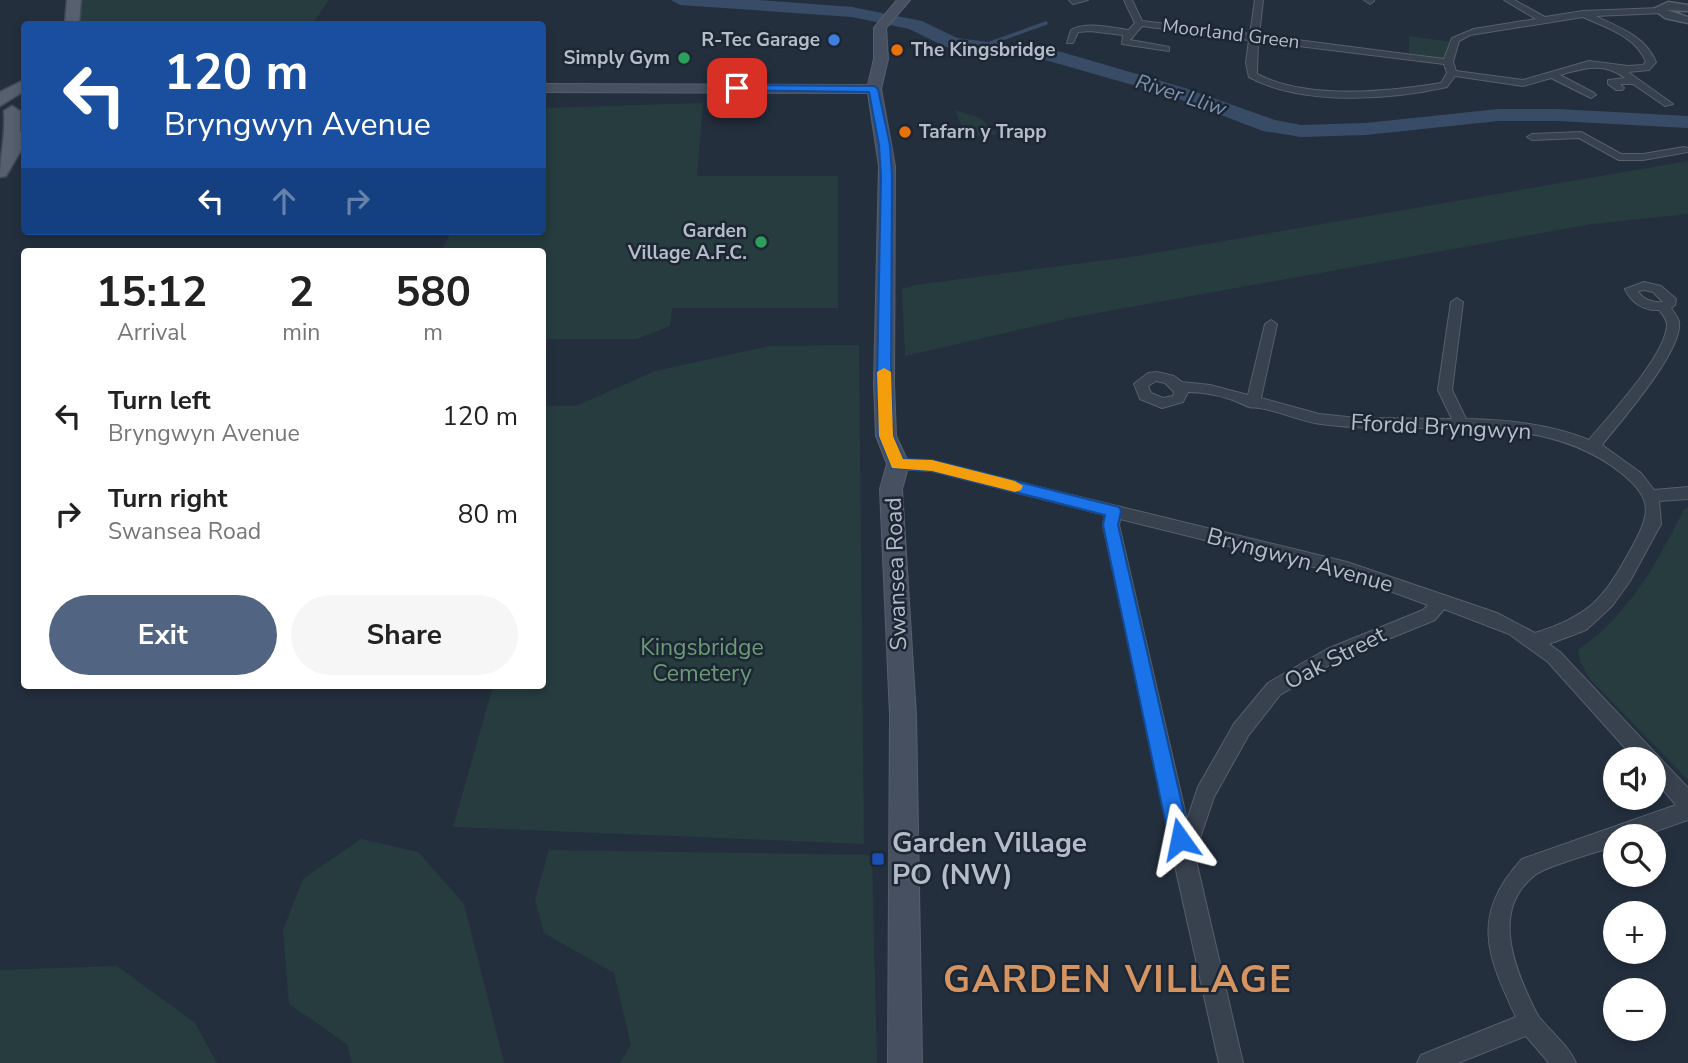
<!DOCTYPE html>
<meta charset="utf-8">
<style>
body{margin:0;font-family:"Nunito Sans",sans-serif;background:#f6f6f6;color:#222;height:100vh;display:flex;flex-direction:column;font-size:26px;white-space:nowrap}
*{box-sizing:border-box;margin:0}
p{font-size:23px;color:#767676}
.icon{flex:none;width:38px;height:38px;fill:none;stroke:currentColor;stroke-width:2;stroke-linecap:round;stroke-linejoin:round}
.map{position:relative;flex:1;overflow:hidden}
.side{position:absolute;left:21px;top:248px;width:525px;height:441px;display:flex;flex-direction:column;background:#fff;border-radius:7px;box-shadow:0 4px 10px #0003}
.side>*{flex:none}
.banner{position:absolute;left:21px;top:21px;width:525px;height:214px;border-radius:7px;box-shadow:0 4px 10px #0003;background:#1a4fa0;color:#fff;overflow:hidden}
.tools{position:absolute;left:1603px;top:747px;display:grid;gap:14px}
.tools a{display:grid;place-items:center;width:63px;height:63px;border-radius:50%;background:#fff;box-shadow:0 4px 10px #0003;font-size:35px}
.pin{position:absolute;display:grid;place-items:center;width:60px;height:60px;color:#fff;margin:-30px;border-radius:14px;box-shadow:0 4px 10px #0006}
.me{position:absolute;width:77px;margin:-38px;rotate:348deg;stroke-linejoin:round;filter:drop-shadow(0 0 5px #0008)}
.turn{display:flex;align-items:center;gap:24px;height:147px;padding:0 28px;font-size:32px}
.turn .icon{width:91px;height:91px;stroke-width:2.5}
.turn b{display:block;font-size:49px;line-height:60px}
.lanes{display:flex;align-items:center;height:66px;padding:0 28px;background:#0003;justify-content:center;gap:35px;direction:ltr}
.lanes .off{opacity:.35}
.eta{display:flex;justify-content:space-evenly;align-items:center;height:119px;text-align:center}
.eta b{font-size:42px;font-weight:700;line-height:49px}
.button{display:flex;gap:14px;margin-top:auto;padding:14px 28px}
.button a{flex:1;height:80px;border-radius:42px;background:#516482;color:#fff;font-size:28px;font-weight:700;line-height:80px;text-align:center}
.button a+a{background:#f6f6f6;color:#222}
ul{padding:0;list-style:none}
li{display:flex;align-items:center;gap:21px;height:98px;padding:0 28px}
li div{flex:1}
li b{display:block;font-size:26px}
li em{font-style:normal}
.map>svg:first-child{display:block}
</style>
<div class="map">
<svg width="1688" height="1063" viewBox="0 0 1688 1063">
<rect width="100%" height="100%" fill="#242f3e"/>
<g fill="#263c3f">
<polygon points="80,0 329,0 312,24 80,24"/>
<polygon points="1409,36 1452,42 1445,60 1409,55"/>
<polygon points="703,103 697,176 838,176 838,308 672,308 670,326 637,339 543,339 542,252 441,252 451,231 542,231 543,108"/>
<polygon points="955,110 980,118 997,134 966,137"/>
<polygon points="1688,161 1688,214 1592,224 1070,318 905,356 902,289 915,285 1137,256"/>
<polygon points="859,345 864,844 453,827 493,686 542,686 543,406 576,406 655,371 770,346"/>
<path d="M1688,508v272l-98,-101 -10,-18 -2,-11c50,-34 80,-88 106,-141z"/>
<polygon points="361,839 418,852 464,904 504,1063 352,1063 347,1044 289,1004 283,930 303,879"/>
<polygon points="549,850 872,855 877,1063 620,1063 631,1045 614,973 544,933 535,899"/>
<polygon points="117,966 195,1023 217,1063 0,1063 0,970"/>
</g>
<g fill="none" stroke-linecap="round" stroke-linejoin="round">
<polyline stroke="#394c67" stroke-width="3.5" points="985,45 1046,23"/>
<polygon fill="#394c67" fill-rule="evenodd" points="671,0 757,0 852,7 922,21 957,38 1058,51 1185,88 1275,120 1301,125 1366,123 1498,109 1558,109 1688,116 1688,128 1558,121 1498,121 1366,135 1301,137 1263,131 1171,96 1049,61 946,47 909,29 852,17 680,5"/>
<defs>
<g id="minor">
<polygon points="1069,0 1088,0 1073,4"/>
<path d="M1124,0h8l10,21 108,13 5,-34h8l-4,35 185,24 8,-21 22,-9 62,-10 -32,-19h10l31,17 38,-6 77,-3 4,3 -1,2 -68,3c24,11 50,20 61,46l-7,8 -21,2 45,32 -8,2 -32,-22h-13l4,4 -2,2h-6l-8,-6v-4l17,-2c-21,-16 -41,-10 -65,-3l34,18 2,2 -5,3 -40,-20 -28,8 -68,-10 -8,11c-58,13 -145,19 -198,-10l-3,-14 3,-23 -107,-14 -12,14 39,7v4l-47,-7 1,-9 -33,-4 -12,1 -5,11h-6l4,-13c16,-9 40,-2 58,0l6,-7zM1583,17c24,11 53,19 63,45l-3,3 -15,1 -39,-5 -66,19 -67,-9 -3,-9 6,-21 11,-6zM1258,41l186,23 3,9 -6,10c-55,9 -134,17 -184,-9z"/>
<polygon points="1364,0 1374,0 1374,1 1370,4"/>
<polygon points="1581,132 1621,154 1643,154 1684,147 1688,148 1688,152 1643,160 1619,160 1579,138 1532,140 1527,137 1532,134"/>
<path d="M1644,282l17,4 15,13 -1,6 -4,3c3,5 7,9 8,14 4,29 -59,100 -77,123l39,28 13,17 34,-3v12l-29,2 2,23 -31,57 -18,25 -26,24 -37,14 11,8 128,136v32l-46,16h-27v10c-17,6 -69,20 -80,29 -40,31 -25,80 -8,118 4,8 7,17 12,24 12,15 29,28 37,46h-27l-23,-27 -68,27h-41l4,-8 95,-38c-29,-62 -46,-101 6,-158l154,-54 -22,-26v-19h-18l-88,-98 -39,-28 -65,-25 -9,11 -96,39 -59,36 -32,41 -34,61 -14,41 -8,5 51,220h-24l-50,-224 1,-3 -67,-311 2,-10 -173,-44 -34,-2 -7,-5 7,-5 34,2 415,101 150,51 38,20c54,-17 69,-34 96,-84 19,-35 24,-49 -11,-77 -84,-66 -201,-34 -299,-48 -22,-3 -41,-13 -62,-16 -4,-1 -6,0 -10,-1 -18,-9 -41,-15 -61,-15l-5,10 -21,6 -22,-9 -6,-15 14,-11 9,-1 17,4 8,6 28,3 38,10 17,-71 6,-4 6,4 -16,74 58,16 38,4 95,1 -14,-29 13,-88 6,-4 6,4 -11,88 14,29c42,1 85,5 123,21 20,-24 77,-85 78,-115 0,-6 -4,-10 -8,-15 -16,1 -28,-8 -34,-21zM1644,290l9,2 10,10c-9,1 -20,-2 -25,-11zM1156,381l9,2 9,9 -1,4 -10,2 -12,-5 -3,-7zM1120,519l226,56 82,30 -5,5 -96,39 -59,34 -34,41 -36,63 -11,33 -68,-295z"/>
</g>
<polygon id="tertiary" points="1668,2 1688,5 1688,11 1667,10 1688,17 1688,23 1665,18 1653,9"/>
<polygon id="secondary" points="897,0 910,0 886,28 888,59 881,89 895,166 894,384 896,436 909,464 902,489 916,715 922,1063 888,1063 890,715 880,489 887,464 876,436 874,384 879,166 868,93 542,92 542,84 868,85 874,59 874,28"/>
<g id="primary">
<polygon points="67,0 81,0 79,24 65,24"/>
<polygon points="24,80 24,91 0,106 0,92"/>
<path d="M12,106l8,5v21l4,-1v14l-18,31 -6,1c0,-22 6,-43 4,-66z"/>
</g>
</defs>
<use href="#minor" stroke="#565f6c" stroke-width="2"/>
<use href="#tertiary" stroke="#565f6c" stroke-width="3"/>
<use href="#secondary" stroke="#565f6c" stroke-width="2"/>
<use href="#primary" stroke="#414a57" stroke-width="3"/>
<use href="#minor" fill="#38414e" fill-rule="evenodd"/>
<use href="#tertiary" fill="#38414e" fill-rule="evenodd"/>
<use href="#secondary" fill="#465061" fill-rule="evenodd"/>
<use href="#primary" fill="#56606e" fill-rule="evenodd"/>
</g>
<polygon fill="#1a73e8" stroke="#114b97" stroke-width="2" points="737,85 874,86 878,89 890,145 892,176 891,384 893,436 903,459 932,460 1119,507 1121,511 1118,525 1190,839 1187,846 1180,849 1172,846 1169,839 1103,525 1105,515 932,471 892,468 879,436 877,384 881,176 879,145 869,92 733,90 732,88"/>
<polygon fill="#f59e0b" points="884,368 891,372 893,436 903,459 932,460 1015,481 1023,486 1021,490 1015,492 932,471 892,468 879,436 877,372"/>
<circle fill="#3f7fe0" stroke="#1d2633" stroke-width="2.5" cx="834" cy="40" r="7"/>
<g fill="#e8710a" stroke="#1d2633" stroke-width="2.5">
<circle cx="897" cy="50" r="7"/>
<circle cx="905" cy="132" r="7"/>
</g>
<g fill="#2e9e5b" stroke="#1d2633" stroke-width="2.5">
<circle cx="684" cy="58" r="7"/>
<circle cx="761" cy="242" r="7"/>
</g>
<rect fill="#1a4fb4" stroke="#1d2633" stroke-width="2.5" x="871" y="852" width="14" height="14" rx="3.5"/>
<g text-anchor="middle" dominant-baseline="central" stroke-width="5" stroke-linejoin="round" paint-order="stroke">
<g font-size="19" fill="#b4bcc9" stroke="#1d2633">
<text transform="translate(1231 34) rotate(7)">Moorland Green</text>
</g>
<g font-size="19" font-weight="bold" fill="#b4bcc9" stroke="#1d2633" text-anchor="end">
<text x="820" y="40">R-Tec Garage</text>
<text x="911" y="50" text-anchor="start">The Kingsbridge</text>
<text x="670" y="58">Simply Gym</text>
<text x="919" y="132" text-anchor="start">Tafarn y Trapp</text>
<text x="747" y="231">Garden<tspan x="747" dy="22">Village A.F.C.</tspan></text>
</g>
<g font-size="21" font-style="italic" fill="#7c92b1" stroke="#1d2633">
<text transform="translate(1181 95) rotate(18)">River Lliw</text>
</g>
<g font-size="23" fill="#b4bcc9" stroke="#1d2633">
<text transform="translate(1441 427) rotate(3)">Ffordd Bryngwyn</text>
<text transform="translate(1300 560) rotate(15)">Bryngwyn Avenue</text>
<text transform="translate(896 574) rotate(-92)">Swansea Road</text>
<text transform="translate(1335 658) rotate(-27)">Oak Street</text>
</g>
<g font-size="23" fill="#6b9a76" stroke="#1d2633">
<text x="702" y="647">Kingsbridge<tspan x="702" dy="26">Cemetery</tspan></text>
</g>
<g font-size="28" font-weight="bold" fill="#b4bcc9" stroke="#1d2633" text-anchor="start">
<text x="892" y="843">Garden Village<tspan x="892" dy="32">PO (NW)</tspan></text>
</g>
<g font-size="37" font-weight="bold" letter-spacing="2" fill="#d59563" stroke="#1d2633">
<text x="1118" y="980">GARDEN VILLAGE</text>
</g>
</g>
</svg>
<div class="tools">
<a><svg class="icon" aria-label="sound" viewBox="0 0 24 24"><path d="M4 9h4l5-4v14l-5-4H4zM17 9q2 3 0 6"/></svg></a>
<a><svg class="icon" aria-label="search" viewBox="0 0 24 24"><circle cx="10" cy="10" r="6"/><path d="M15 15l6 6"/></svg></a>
<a>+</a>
<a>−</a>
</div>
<div class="pin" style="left:737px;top:88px;background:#d93025"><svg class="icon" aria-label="arrive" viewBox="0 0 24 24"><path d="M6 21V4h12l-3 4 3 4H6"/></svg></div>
<svg class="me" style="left:1180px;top:839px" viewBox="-20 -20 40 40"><path d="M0-17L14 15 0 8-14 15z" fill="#1a73e8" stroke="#fff" stroke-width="4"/></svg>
<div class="banner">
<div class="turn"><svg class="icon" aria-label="left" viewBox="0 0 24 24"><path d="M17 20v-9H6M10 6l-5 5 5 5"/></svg><div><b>120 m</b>Bryngwyn Avenue</div></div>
<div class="lanes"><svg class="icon" aria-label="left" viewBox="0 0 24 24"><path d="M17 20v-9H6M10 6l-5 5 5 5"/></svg><svg class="icon off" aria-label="ahead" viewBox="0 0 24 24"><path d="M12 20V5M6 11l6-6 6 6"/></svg><svg class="icon off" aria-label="right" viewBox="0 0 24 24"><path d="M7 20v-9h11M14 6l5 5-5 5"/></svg></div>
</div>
<section class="side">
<div class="eta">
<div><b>15:12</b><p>Arrival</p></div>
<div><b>2</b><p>min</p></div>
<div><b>580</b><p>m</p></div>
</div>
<ul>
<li><svg class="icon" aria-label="left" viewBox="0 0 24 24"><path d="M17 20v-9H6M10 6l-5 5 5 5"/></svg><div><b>Turn left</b><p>Bryngwyn Avenue</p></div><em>120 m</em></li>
<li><svg class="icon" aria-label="right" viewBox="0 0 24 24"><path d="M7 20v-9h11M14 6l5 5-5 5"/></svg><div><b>Turn right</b><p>Swansea Road</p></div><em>80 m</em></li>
</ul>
<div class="button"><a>Exit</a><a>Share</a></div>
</section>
</div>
